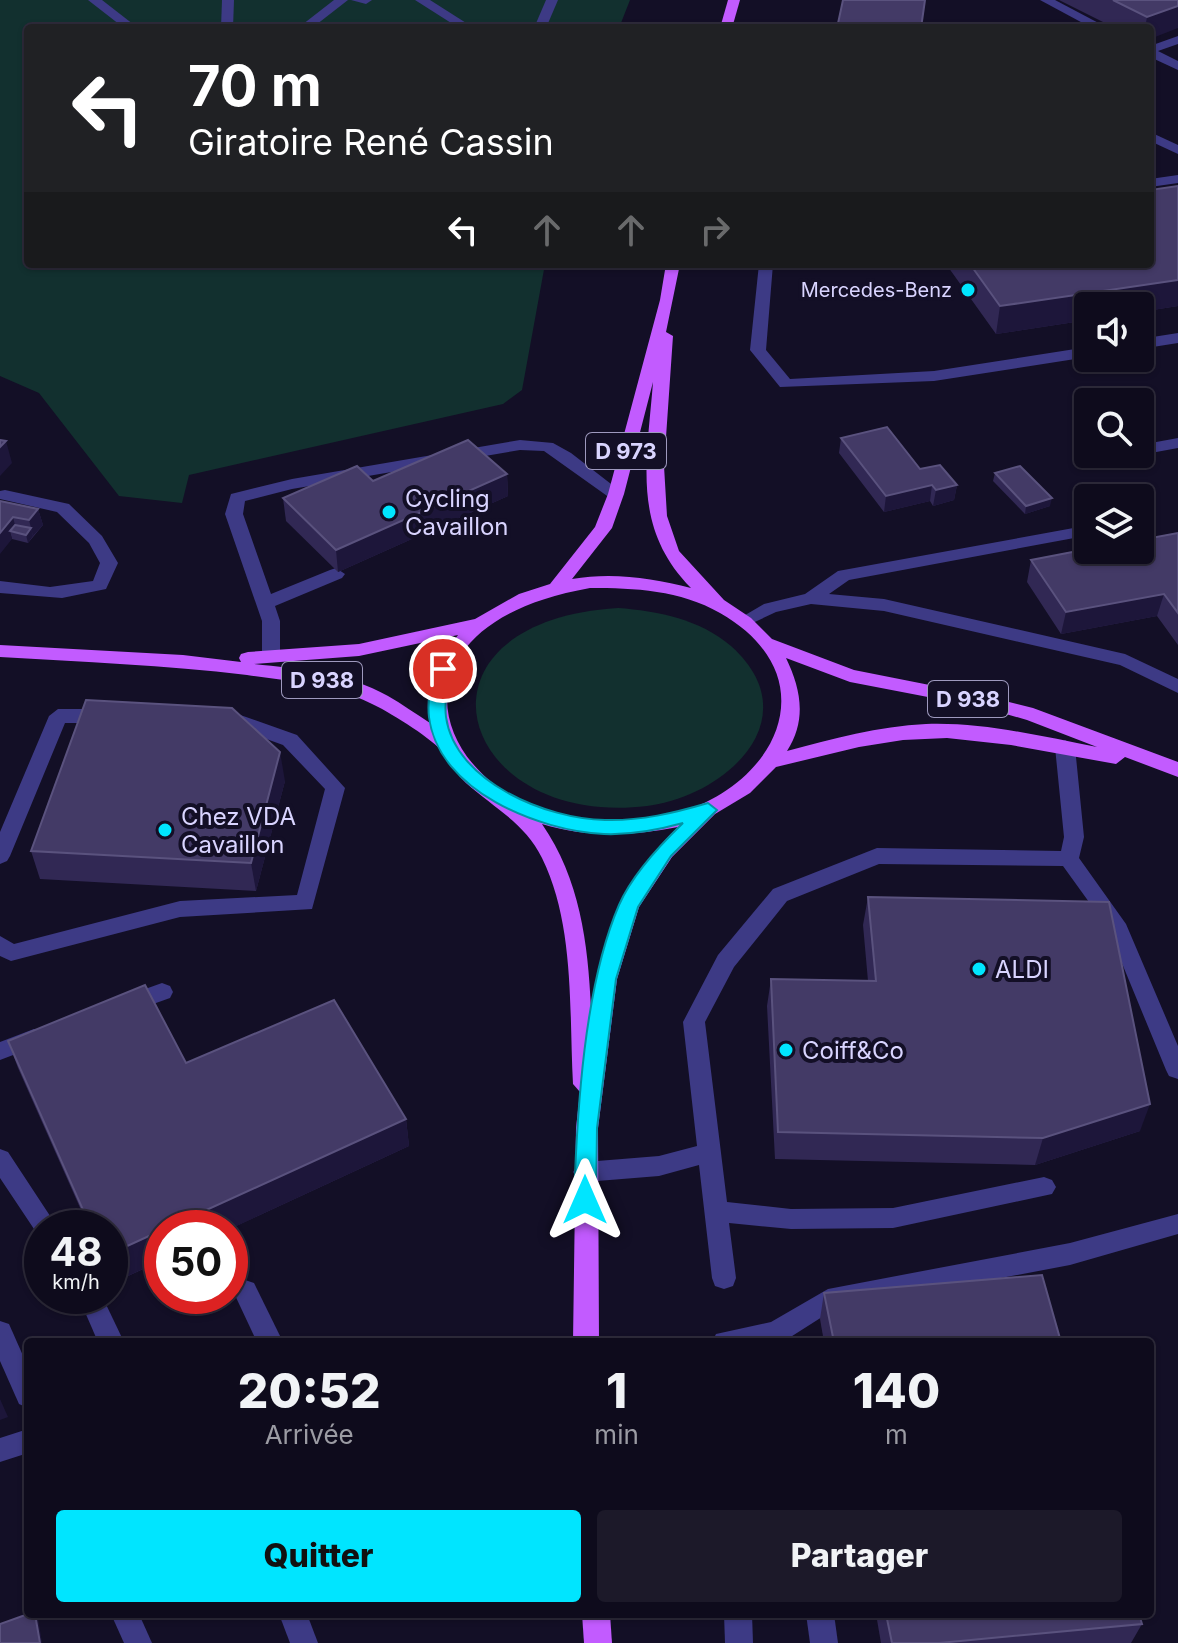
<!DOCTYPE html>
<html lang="fr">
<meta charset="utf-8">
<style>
body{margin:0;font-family:Inter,sans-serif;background:#1c1929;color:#f1f3f6;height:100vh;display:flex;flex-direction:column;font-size:30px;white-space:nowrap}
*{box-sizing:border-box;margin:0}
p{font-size:26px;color:#9b9ba3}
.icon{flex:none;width:44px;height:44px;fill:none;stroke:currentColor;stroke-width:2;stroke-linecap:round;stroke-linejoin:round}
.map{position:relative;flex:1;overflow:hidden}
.details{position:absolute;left:24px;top:1338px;width:1130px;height:280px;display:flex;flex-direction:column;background:#0e0b1c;border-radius:8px;box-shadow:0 2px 6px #0004,0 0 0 2px #2e2b3b}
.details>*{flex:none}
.guide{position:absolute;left:24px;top:24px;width:1130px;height:244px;border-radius:8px;box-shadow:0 2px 6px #0004,0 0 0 2px #2e2b3b;background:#202124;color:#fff;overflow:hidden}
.buttons{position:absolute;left:1074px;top:292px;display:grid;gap:16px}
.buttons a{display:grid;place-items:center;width:80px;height:80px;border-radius:8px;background:#0e0b1c;box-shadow:0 2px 6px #0004,0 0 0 2px #2e2b3b;font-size:40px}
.speed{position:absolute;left:24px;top:1210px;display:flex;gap:16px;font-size:40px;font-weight:700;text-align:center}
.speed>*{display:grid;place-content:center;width:104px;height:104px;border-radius:50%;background:#0e0b1c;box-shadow:0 2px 6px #0004,0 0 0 2px #2e2b3b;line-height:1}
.speed small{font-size:20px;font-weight:400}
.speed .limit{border:12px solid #d22;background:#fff;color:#111}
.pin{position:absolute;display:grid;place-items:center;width:68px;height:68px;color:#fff;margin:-34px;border:4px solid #fff;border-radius:50%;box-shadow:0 2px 8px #0007}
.me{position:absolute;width:88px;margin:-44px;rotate:0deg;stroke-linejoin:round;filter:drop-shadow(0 0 6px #0008)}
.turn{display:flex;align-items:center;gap:28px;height:168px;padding:0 32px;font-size:36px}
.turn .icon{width:104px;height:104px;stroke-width:2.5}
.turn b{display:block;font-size:56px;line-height:68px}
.lanes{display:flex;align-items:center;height:76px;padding:0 32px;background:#0003;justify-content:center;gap:40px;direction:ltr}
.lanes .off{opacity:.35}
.eta{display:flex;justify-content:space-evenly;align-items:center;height:136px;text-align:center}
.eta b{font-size:48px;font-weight:800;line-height:56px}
.cta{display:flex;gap:16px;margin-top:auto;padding:16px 32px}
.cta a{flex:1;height:92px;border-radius:8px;background:#00e5ff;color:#111;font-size:32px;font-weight:800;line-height:92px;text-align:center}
.cta a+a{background:#1c1929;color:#f1f3f6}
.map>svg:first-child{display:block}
</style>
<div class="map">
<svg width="1178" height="1643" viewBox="0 0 1178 1643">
<rect width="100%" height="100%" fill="#130f26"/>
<g fill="#12302f">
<polygon points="0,0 630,0 619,28 28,28 28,264 545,264 522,390 503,404 189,475 182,503 119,496 39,393 0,376"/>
<path d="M618,608c40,3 81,11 113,38 80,72 -5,150 -84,160 -191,23 -251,-184 -29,-198z"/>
</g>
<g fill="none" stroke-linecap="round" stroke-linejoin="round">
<g fill="#3d3a85" fill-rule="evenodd">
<polygon points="88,0 102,0 138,28 124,28"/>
<polygon points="222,0 234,0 233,28 221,28"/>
<polygon points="334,0 348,0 312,28 298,28"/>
<polygon points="351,0 372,0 366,4"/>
<polygon points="415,0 430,0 474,28 459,28"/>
<polygon points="546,0 558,0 546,28 534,28"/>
<polygon points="1040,0 1055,0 1108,28 1092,28"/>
<polygon points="1178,36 1178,44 1158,51 1178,61 1178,70 1150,57 1150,46"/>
<polygon points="1150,132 1178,145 1178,154 1150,141"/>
<polygon points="1178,175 1178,183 1150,187 1150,179"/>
<polygon points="759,264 773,264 766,350 790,379 934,371 1088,347 1088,357 934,381 780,387 750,350"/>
<polygon points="1178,333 1178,343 1140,349 1140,339"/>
<polygon points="1178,438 1178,448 1140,455 1136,454 1140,454 1140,445"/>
<polygon points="520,440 553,443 571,453 624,494 616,499 610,498 544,451 520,450 292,489 245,501 243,514 271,594 330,570 336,568 345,574 342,578 275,606 280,621 280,656 278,660 264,660 262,656 262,621 225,514 231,494 292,479"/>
<polygon points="5,490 69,504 102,536 118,563 106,589 62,598 0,593 0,581 50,587 93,581 100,563 89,543 57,512 0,499 0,491"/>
<polygon points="1079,527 1088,532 1085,536 849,580 829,594 884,599 1125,654 1178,679 1178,693 1120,665 884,611 811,604 776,612 744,627 735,621 764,604 805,594 838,571"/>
<polygon points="58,709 105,709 114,716 105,723 65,723 10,856 7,861 0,864 0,832 49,716"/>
<polygon points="229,711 297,735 345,788 312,909 180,917 11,961 0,956 0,936 14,944 180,901 297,895 325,789 283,745 222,723 220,718 222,713"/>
<polygon points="1065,740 1075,747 1084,837 1079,858 1126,924 1178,1046 1178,1079 1169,1076 1166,1070 1107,927 1063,866 879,864 787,901 734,967 705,1022 727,1202 791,1209 893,1208 1044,1177 1052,1180 1056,1187 1052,1194 893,1228 791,1229 729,1223 736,1278 733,1286 724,1289 715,1286 712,1278 699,1165 659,1176 585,1182 577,1179 573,1172 577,1165 585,1162 659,1156 697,1146 683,1022 718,955 773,889 877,848 1061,851 1064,837 1055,747"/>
<polygon points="162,983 170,986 173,992 170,998 128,1013 120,1010 117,1004 120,998"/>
<polygon points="34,1029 42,1032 45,1038 42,1044 0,1060 0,1042"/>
<polygon points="0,1149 8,1152 58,1228 42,1228 42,1237 38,1235 0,1178"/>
<polygon points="1178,1214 1178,1234 1070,1265 833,1310 789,1338 790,1342 712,1342 716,1334 771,1322 828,1289 1070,1243"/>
<polygon points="245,1280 254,1283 283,1342 257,1342 233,1291 236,1283"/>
<polygon points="78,1296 102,1296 124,1342 98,1342"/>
<polygon points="0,1321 9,1324 28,1367 28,1408 19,1404 0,1361"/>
<polygon points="28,1429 28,1453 0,1462 0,1438"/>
<polygon points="111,1614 139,1614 152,1643 124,1643"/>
<polygon points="279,1614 307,1614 318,1643 290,1643"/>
<polygon points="724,1614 752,1614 753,1643 725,1643"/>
<polygon points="806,1614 834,1614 838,1643 810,1643"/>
</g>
<g fill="#c25bff" fill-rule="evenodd">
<polygon points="728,0 740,0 732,28 720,28"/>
<path d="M666,264h14l-14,68 7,4 -9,130 3,50 12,35 45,49 27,18 21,21 82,31 131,26 48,12 145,54v15l-53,-20 -9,7 -105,-19 -64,-7 -44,2 -44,7 -83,20 -26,26 -35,21 -43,43 -33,50 -22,72 -19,149 1,214h-26l3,-214 4,-36 -7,-8c-4,-73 2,-159 -31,-226 -17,-35 -48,-50 -76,-75 -11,-10 -16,-22 -25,-33 -13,-14 -53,-39 -71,-47 -38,-19 -81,-22 -123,-28 -82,-10 -164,-13 -247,-18v-12l183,10 58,7 -2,-4 2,-4 7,-2 111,-8 116,-25 44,-25 31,-10 45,-57 13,-33 52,-194zM653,382c-6,79 -22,145 38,206 -38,-10 -79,-16 -119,-9l40,-51 12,-34zM590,588c45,0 90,2 130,25 110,63 58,173 -46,201 -207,55 -345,-180 -84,-226zM458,635c-20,26 -36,54 -28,88 -14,-9 -28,-19 -42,-27 -40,-23 -89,-27 -134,-32l105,-8zM786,658l64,24 135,26 42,12 70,27c-56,-11 -114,-25 -171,-23 -47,2 -94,15 -139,27 20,-31 14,-62 -1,-93zM542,824c45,14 90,12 136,3 -52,50 -77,111 -87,181 -3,-65 -11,-129 -49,-184z"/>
<polygon points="582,1614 610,1614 612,1643 584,1643"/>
</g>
</g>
<g fill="#312854">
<polygon points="1059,0 1178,0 1150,28 1115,28"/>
<polygon points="946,264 1150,264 1178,306 1140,312 1140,306 1088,306 1088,320 996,334"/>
<polygon points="841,438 957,485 954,500 933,506 930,501 884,512 839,453"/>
<polygon points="995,473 1050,506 1025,514 993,481"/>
<polygon points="507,474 508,496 338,572 286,521 283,498 373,481"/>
<polygon points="0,501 38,509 43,525 28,543 12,539"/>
<polygon points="1178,533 1178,645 1157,616 1061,634 1027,582 1031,560"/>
<polygon points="285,781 256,891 40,879 31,851"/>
<polygon points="868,897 1140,1131 1035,1165 775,1159 767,1006 771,979 868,981 863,925"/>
<polygon points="8,1041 186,1063 406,1119 409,1146 113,1283 110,1275 110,1228 89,1228 18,1068"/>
<polygon points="824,1293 1061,1342 824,1342 820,1319"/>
<polygon points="876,1614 1139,1614 1142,1624 1131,1643 881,1643"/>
</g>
<g fill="#1d163a">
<polygon points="1178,6 1178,28 1150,39 1150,28 1145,28 1147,17"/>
<polygon points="1178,280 1178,306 1140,312 1140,306 1088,306 1088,320 996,334 1000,306"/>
<polygon points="6,441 12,463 0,476 0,447"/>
<polygon points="507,474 508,496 338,572 336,550"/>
<polygon points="932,485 930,501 884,512 886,496"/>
<polygon points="957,485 954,500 933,506 936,490"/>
<polygon points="1052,498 1050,506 1025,514 1026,506"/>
<polygon points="38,509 43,525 33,536 29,520"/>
<polygon points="13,517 17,533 10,531 12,539 0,554 0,533"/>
<polygon points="31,528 33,536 28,543 26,535"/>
<polygon points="1164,594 1157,616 1061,634 1066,612"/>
<polygon points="280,752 285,781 256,891 251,863"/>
<polygon points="1150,1104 1140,1131 1035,1165 1043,1138"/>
<polygon points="406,1119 409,1146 230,1229 167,1228"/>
<polygon points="162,1230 162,1260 113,1283 110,1273 110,1254"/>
<polygon points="0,1399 8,1417 0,1420"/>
<polygon points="35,1614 38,1618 42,1643 40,1643"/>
</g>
<g fill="#433a66" stroke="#5a527e" stroke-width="2">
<polygon points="843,0 925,0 921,28 837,28"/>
<polygon points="1113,0 1178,0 1178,6 1147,17"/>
<polygon points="1178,186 1178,280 1000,306 970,264 1150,264 1150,190"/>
<polygon points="887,427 920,469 940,465 957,485 936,490 932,485 886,496 841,438"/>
<polygon points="0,440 6,441 0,447"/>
<polygon points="468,440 507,474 336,550 283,498 357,466 373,481"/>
<polygon points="1020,466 1052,498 1026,506 995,473"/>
<polygon points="0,501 38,509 29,520 13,517 0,533"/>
<polygon points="15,525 31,528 26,535 10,531"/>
<polygon points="1178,533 1178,613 1164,594 1066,612 1031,560 1088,549 1140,550 1140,540"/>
<polygon points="86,700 232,708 280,752 251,863 31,851"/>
<polygon points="868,897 1109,902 1150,1104 1043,1138 778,1132 771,979 876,981"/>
<polygon points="145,985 186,1063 334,1000 406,1119 167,1228 162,1228 162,1230 110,1254 110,1228 91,1228 8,1041"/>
<polygon points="1042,1275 1061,1342 834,1342 824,1293"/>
<polygon points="28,1614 35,1614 40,1643 0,1643 0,1624"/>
<polygon points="886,1614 1139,1614 1142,1624 939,1643 892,1643"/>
</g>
<path fill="#00e5ff" stroke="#0095a6" stroke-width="2" d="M443,663l9,6c-4,16 -8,31 -6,48 9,65 101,102 159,103 36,1 69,-7 103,-17l9,7 -46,46 -33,51 -22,72 -19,149 -1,72 -3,7 -8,3 -7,-3 -4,-7c3,-88 10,-214 45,-295 13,-30 40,-59 64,-82 -25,7 -53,12 -79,11 -65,-3 -166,-43 -175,-117 -2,-17 2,-32 6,-48z"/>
<g fill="#00e5ff" stroke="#130f26" stroke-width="3">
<circle cx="968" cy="290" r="8"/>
<circle cx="389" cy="512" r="8"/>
<circle cx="165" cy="830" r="8"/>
<circle cx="979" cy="969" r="8"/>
<circle cx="786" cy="1050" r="8"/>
</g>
<g text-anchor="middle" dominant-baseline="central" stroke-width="8" stroke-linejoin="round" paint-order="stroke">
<g font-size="20" fill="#d9d4ff" stroke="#130f26" text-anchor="end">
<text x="952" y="290">Mercedes-Benz</text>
</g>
<g fill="#130f26" stroke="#9e99be" stroke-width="2">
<rect x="586" y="433" width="80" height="36" rx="6"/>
<rect x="282" y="662" width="80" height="36" rx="6"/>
<rect x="928" y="681" width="80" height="36" rx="6"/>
</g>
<g font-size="22" font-weight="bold" fill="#d9d4ff">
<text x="626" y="451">D 973</text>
<text x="322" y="680">D 938</text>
<text x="968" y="699">D 938</text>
</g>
<g font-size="24" fill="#d9d4ff" stroke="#130f26" text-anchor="start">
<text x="405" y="498">Cycling<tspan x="405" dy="28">Cavaillon</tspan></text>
<text x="181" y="816">Chez VDA<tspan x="181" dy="28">Cavaillon</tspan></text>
<text x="995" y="969">ALDI</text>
<text x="802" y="1050">Coiff&amp;Co</text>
</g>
</g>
</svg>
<div class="buttons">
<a><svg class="icon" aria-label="sound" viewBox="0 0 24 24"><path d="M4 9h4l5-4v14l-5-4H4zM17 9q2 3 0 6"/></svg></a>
<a><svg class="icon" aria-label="search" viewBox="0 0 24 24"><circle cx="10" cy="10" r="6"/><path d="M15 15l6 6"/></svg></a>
<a><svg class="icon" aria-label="layers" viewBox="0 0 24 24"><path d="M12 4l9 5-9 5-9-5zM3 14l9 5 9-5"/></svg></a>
</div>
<div class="speed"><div>48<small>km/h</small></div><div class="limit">50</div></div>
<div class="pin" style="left:443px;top:669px;background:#d93025"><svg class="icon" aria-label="arrive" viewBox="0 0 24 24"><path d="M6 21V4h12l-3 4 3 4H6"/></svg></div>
<svg class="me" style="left:585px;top:1200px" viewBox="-20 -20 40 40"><path d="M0-17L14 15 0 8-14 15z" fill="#00e5ff" stroke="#fff" stroke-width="4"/></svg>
<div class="guide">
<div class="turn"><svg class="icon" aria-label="left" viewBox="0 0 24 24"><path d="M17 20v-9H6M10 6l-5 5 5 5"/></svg><div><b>70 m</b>Giratoire René Cassin</div></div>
<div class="lanes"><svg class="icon" aria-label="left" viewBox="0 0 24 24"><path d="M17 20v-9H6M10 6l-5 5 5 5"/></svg><svg class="icon off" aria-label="ahead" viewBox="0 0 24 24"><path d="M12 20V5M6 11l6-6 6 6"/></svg><svg class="icon off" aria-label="ahead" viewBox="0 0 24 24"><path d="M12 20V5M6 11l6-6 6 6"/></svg><svg class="icon off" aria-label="right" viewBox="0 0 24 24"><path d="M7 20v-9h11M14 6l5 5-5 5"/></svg></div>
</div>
<section class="details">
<div class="eta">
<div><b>20:52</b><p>Arrivée</p></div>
<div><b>1</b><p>min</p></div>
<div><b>140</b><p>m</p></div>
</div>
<div class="cta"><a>Quitter</a><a>Partager</a></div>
</section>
</div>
